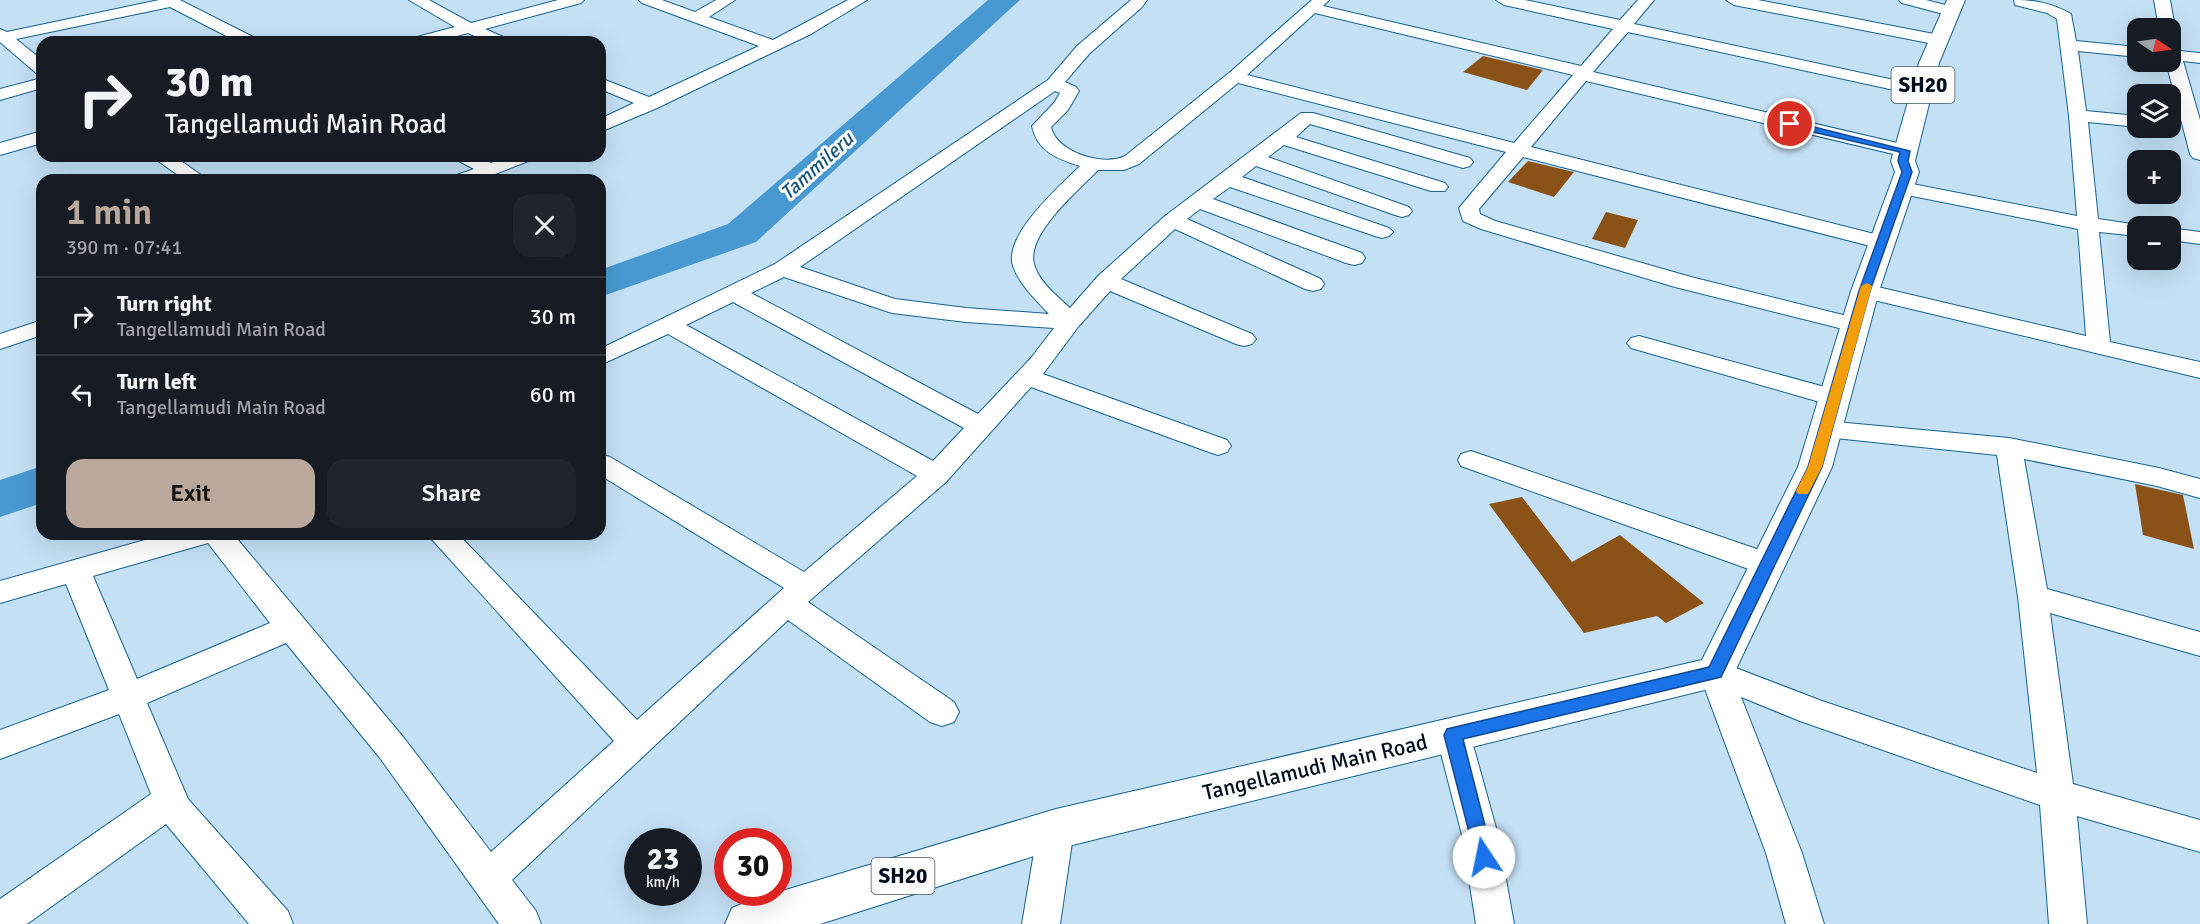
<!DOCTYPE html>
<meta charset="utf-8">
<style>
body{margin:0;font-family:Signika,sans-serif;background:#20242c;color:#f1f3f6;height:100vh;display:flex;flex-direction:column;font-size:22px;white-space:nowrap}
*{box-sizing:border-box;margin:0}
p{font-size:20px;color:#9ea1a6}
.icon{flex:none;width:33px;height:33px;fill:none;stroke:currentColor;stroke-width:2;stroke-linecap:round;stroke-linejoin:round}
.map{position:relative;flex:1;overflow:hidden}
.drawer{position:absolute;left:36px;top:174px;width:570px;height:366px;display:flex;flex-direction:column;background:#171b24;border-radius:18px;box-shadow:0 6px 24px #0002}
.drawer>*{flex:none}
.top-card{position:absolute;left:36px;top:36px;width:570px;height:126px;border-radius:18px;box-shadow:0 6px 24px #0002;background:#171b24;color:#f1f3f6;overflow:hidden}
.needle{width:39px;rotate:103deg}
.fabs{position:absolute;left:2127px;top:18px;display:grid;gap:12px}
.fabs a{display:grid;place-items:center;width:54px;height:54px;border-radius:12px;background:#171b24;box-shadow:0 6px 24px #0002;font-size:30px}
.speed{position:absolute;left:624px;top:828px;display:flex;gap:12px;font-size:30px;font-weight:700;text-align:center}
.speed>*{display:grid;place-content:center;width:78px;height:78px;border-radius:50%;background:#171b24;box-shadow:0 6px 24px #0002;line-height:1}
.speed small{font-size:15px;font-weight:400}
.speed .limit{border:9px solid #d22;background:#fff;color:#111}
.pin{position:absolute;display:grid;place-items:center;width:51px;height:51px;color:#fff;margin:-26px;border:3px solid #fff;border-radius:50%;box-shadow:0 2px 6px #0007}
.me{position:absolute;width:66px;margin:-33px;rotate:349deg;stroke-linejoin:round;filter:drop-shadow(0 0 4px #0008)}
.turn{display:flex;align-items:center;gap:21px;height:126px;padding:0 30px;font-size:27px}
.turn .icon{width:78px;height:78px;stroke-width:2.5}
.turn b{display:block;font-size:42px;line-height:51px}
.round{display:grid;place-items:center;flex:none;width:63px;height:63px;border-radius:18px;background:#20242c}
.headline{display:flex;align-items:center;justify-content:space-between;height:102px;padding:0 30px}
h1{font-size:36px;font-weight:600;line-height:45px;color:#b9a89b}
.primary-button{display:flex;gap:12px;margin-top:auto;padding:12px 30px}
.primary-button a{flex:1;height:69px;border-radius:18px;background:#b9a89b;color:#111;font-size:24px;font-weight:600;line-height:69px;text-align:center}
.primary-button a+a{background:#20242c;color:#f1f3f6}
ul{padding:0;list-style:none}
li{display:flex;align-items:center;gap:18px;height:78px;padding:0 30px;border-top:2px solid #363941}
li div{flex:1}
li b{display:block;font-size:22px}
li em{font-style:normal}
.map>svg:first-child{display:block}
</style>
<div class="map">
<svg width="2200" height="924" viewBox="0 0 2200 924">
<rect width="100%" height="100%" fill="#c4e0f5"/>
<g fill="none" stroke-linecap="round" stroke-linejoin="round">
<g fill="#4899d1" fill-rule="evenodd">
<polygon points="988,0 1020,0 756,242 600,297 600,270 728,224"/>
<polygon points="42,466 42,503 0,517 0,480"/>
</g>
</g>
<g fill="#8b5217">
<polygon points="1483,56 1543,70 1527,90 1463,72"/>
<polygon points="1528,161 1574,172 1554,197 1508,182"/>
<polygon points="1606,212 1638,220 1625,248 1592,239"/>
<polygon points="2135,484 2183,495 2194,549 2143,535"/>
<polygon points="1522,497 1572,562 1620,535 1704,603 1666,623 1657,616 1584,633 1489,504"/>
</g>
<g fill="none" stroke-linecap="round" stroke-linejoin="round">
<defs>
<g id="minor">
<polygon points="159,0 180,0 257,39 259,42 238,42 170,7 16,39 42,60 42,74 36,73 0,42 0,29 7,32"/>
<polygon points="409,0 429,0 471,23 558,0 584,0 581,3 485,29 508,39 510,42 488,42 468,33 434,42 407,42 409,39 455,27"/>
<polygon points="639,0 662,0 695,12 716,0 735,0 709,17 773,40 848,0 867,0 811,34 657,108 600,132 600,119 634,103 600,89 600,78 649,97 759,46 642,3"/>
<path d="M1131,0h16l-5,7 -53,47 -24,28 11,5 3,4 -11,19 -17,17c5,25 52,40 74,29l104,-83 83,-73h17l-6,6 258,60 32,-37 -109,-24 -8,-5h29l95,20 18,-20h16l-20,24 288,62 6,1 3,4 -3,4 -6,1 -294,-64 -35,40 313,73 7,2 3,4 -3,4 -7,2 -320,-76 -55,66 359,91 3,5 -3,5 -8,1 -359,-92 -44,52 1,5 15,7 196,56 172,43 4,5 -4,5 -8,2 -180,-45 -194,-58 -18,-8 -4,-13 47,-56 -268,-69 -99,81 -15,6h-26c-19,20 -72,64 -64,94 5,18 23,32 36,44l28,-32 67,-60 136,-103h12l157,45 3,4 -3,4 -7,2 -153,-44 -14,13 149,46 3,4 -3,4h-14l-147,-46 -16,12 141,50 3,4 -3,4 -7,2 -7,-2 -139,-49 -14,11 147,51 4,4 -4,4 -7,2 -7,-2 -145,-49 -17,12 149,54 3,5 -3,5 -8,2 -8,-2 -146,-54 -13,10 134,60 3,5 -3,5 -8,2 -8,-2 -130,-60 -54,50 131,55 4,5 -4,5 -8,2 -8,-2 -126,-53 -32,36 -35,47 184,66 4,6 -4,6 -9,3 -9,-3 -178,-65 -85,95 -138,120 146,100 5,10 -5,10 -12,4 -12,-4 -142,-102 -276,260 24,31 5,13h-42l-119,-166 -94,-115 -139,60 41,96 100,112 5,13h-44l-83,-100 -139,100h-27v-25l151,-105 -32,-80 -119,45v-29l109,-40 -43,-106 -66,19v-22l166,-47h67l171,204 87,114 123,-111 -187,-207h31l179,186 147,-132 -184,-113v-21l10,3 194,115 113,-96 -249,-142 -68,31v-16l175,-85 273,-184 29,-34zM1315,13l258,62 -59,68 -267,-68zM1055,91l5,2 -6,10 -22,23c5,25 25,33 48,40 -20,20 -77,69 -67,100 6,18 23,34 36,48l-83,-6 -71,-9 -95,-32zM784,277l108,36 74,9 88,6 -23,30 -53,56 -227,-121zM733,302l231,126 -31,33 -247,-136zM208,543l62,80 -133,56 -44,-103z"/>
<polygon points="1726,0 1758,0 1939,35 1947,40 1939,45 1734,5"/>
<polygon points="1899,0 1926,0 1957,8 1959,11 1951,16 1902,3"/>
<path d="M2014,0c21,0 38,3 57,14l5,27 62,6v10l-60,-6 8,60 52,5v11l-50,-5 10,97 48,7h-8v10l-39,-4 11,110 90,20v16l-343,-82 -3,-5 3,-5 8,-2 221,52 -8,-107 -176,-35 -7,-2 -3,-4 3,-4 7,-2 175,34 -8,-100 -12,-97 -10,-6 -32,-8z"/>
<polygon points="2154,0 2170,0 2175,28 2173,31 2170,32 2170,28 2159,28"/>
<polygon points="2170,39 2176,41 2180,51 2200,53 2200,63 2183,61 2200,120 2200,160 2193,158 2190,154 2166,62 2170,62"/>
<polygon points="42,78 42,88 0,100 0,89"/>
<polygon points="42,131 42,143 0,155 0,143"/>
<polygon points="151,156 174,156 208,180 185,180"/>
<polygon points="454,156 479,156 491,163 507,156 534,156 531,160 480,180 451,180 454,176 474,169 457,160"/>
<polygon points="2170,228 2200,232 2200,244 2170,240"/>
<polygon points="42,320 42,335 0,349 0,334"/>
<polygon points="1639,336 1843,392 1847,398 1843,404 1834,406 1631,348 1627,343 1631,338"/>
<polygon points="1825,421 2009,438 2159,468 2200,479 2200,498 2157,486 2024,459 2047,589 2200,632 2200,656 2050,613 2073,784 2200,820 2200,852 2077,816 2087,924 2049,924 2040,805 1800,721 1741,697 1802,853 1824,924 1786,924 1766,853 1699,673 1704,664 1715,660 1822,701 2037,773 2018,597 1997,455 1816,436 1812,430 1816,424"/>
<polygon points="1471,451 1777,556 1782,564 1777,572 1767,575 1757,572 1461,466 1458,460 1461,454"/>
<polygon points="1453,720 1465,724 1470,734 1498,835 1514,924 1476,924 1462,835 1436,734 1441,724"/>
<polygon points="1056,813 1069,817 1074,829 1060,924 1022,924 1038,829 1043,817"/>
</g>
<polygon id="primary" points="1947,0 1965,0 1939,63 1915,161 1919,172 1879,291 1832,467 1729,684 1056,849 820,924 725,924 732,908 749,901 1056,809 1702,660 1798,467 1851,291 1895,172 1891,161 1919,63"/>
</defs>
<use href="#minor" stroke="#156392" stroke-width="2"/>
<use href="#primary" stroke="#156392" stroke-width="2"/>
<use href="#minor" fill="#fff" fill-rule="evenodd"/>
<use href="#primary" fill="#fff" fill-rule="evenodd"/>
</g>
<polygon fill="#1a73e8" stroke="#114b97" stroke-width="1.5" points="1790,121 1910,151 1908,161 1912,172 1870,291 1822,467 1721,677 1463,739 1493,857 1490,863 1484,866 1477,863 1444,735 1447,729 1709,667 1808,467 1859,291 1902,172 1898,161 1900,152 1787,126 1785,124"/>
<polygon fill="#f59e0b" points="1867,283 1872,286 1822,467 1808,494 1798,494 1796,491 1808,467 1861,286"/>
<g text-anchor="middle" dominant-baseline="central" stroke-width="6" stroke-linejoin="round" paint-order="stroke">
<g font-size="20" font-style="italic" fill="#19557b" stroke="#fcfcfc">
<text transform="translate(817 166) rotate(-42)">Tammileru</text>
</g>
<g fill="#fcfcfc" stroke="#4c5661" stroke-width="1.5">
<rect x="1891.5" y="67" width="63" height="36" rx="4.5"/>
<rect x="871.5" y="858" width="63" height="36" rx="4.5"/>
</g>
<g font-size="21" font-weight="bold" fill="#000f1e">
<text x="1923" y="85">SH20</text>
<text x="903" y="876">SH20</text>
</g>
<g font-size="22" fill="#000f1e" stroke="#fcfcfc">
<text transform="translate(1315 767) rotate(-13)">Tangellamudi Main Road</text>
</g>
</g>
</svg>
<div class="fabs">
<a><svg class="needle" viewBox="-14 -14 28 28"><path d="M0-13l5 13h-10z" fill="#e53935"/><path d="M0 13l5-13h-10z" fill="#9ea1a6"/></svg></a>
<a><svg class="icon" aria-label="layers" viewBox="0 0 24 24"><path d="M12 4l9 5-9 5-9-5zM3 14l9 5 9-5"/></svg></a>
<a>+</a>
<a>−</a>
</div>
<div class="speed"><div>23<small>km/h</small></div><div class="limit">30</div></div>
<div class="pin" style="left:1790px;top:124px;background:#d93025"><svg class="icon" aria-label="arrive" viewBox="0 0 24 24"><path d="M6 21V4h12l-3 4 3 4H6"/></svg></div>
<svg class="me" style="left:1484px;top:857px" viewBox="-20 -20 40 40"><circle r="19" fill="#fff"/><path d="M0-13L10 11 0 6-10 11z" fill="#1a73e8"/></svg>
<div class="top-card">
<div class="turn"><svg class="icon" aria-label="right" viewBox="0 0 24 24"><path d="M7 20v-9h11M14 6l5 5-5 5"/></svg><div><b>30 m</b>Tangellamudi Main Road</div></div>
</div>
<section class="drawer">
<div class="headline"><div><h1>1 min</h1><p>390 m · 07:41</p></div><a class="round"><svg class="icon" aria-label="close" viewBox="0 0 24 24"><path d="M6 6l12 12M18 6L6 18"/></svg></a></div>
<ul>
<li><svg class="icon" aria-label="right" viewBox="0 0 24 24"><path d="M7 20v-9h11M14 6l5 5-5 5"/></svg><div><b>Turn right</b><p>Tangellamudi Main Road</p></div><em>30 m</em></li>
<li><svg class="icon" aria-label="left" viewBox="0 0 24 24"><path d="M17 20v-9H6M10 6l-5 5 5 5"/></svg><div><b>Turn left</b><p>Tangellamudi Main Road</p></div><em>60 m</em></li>
</ul>
<div class="primary-button"><a>Exit</a><a>Share</a></div>
</section>
</div>
